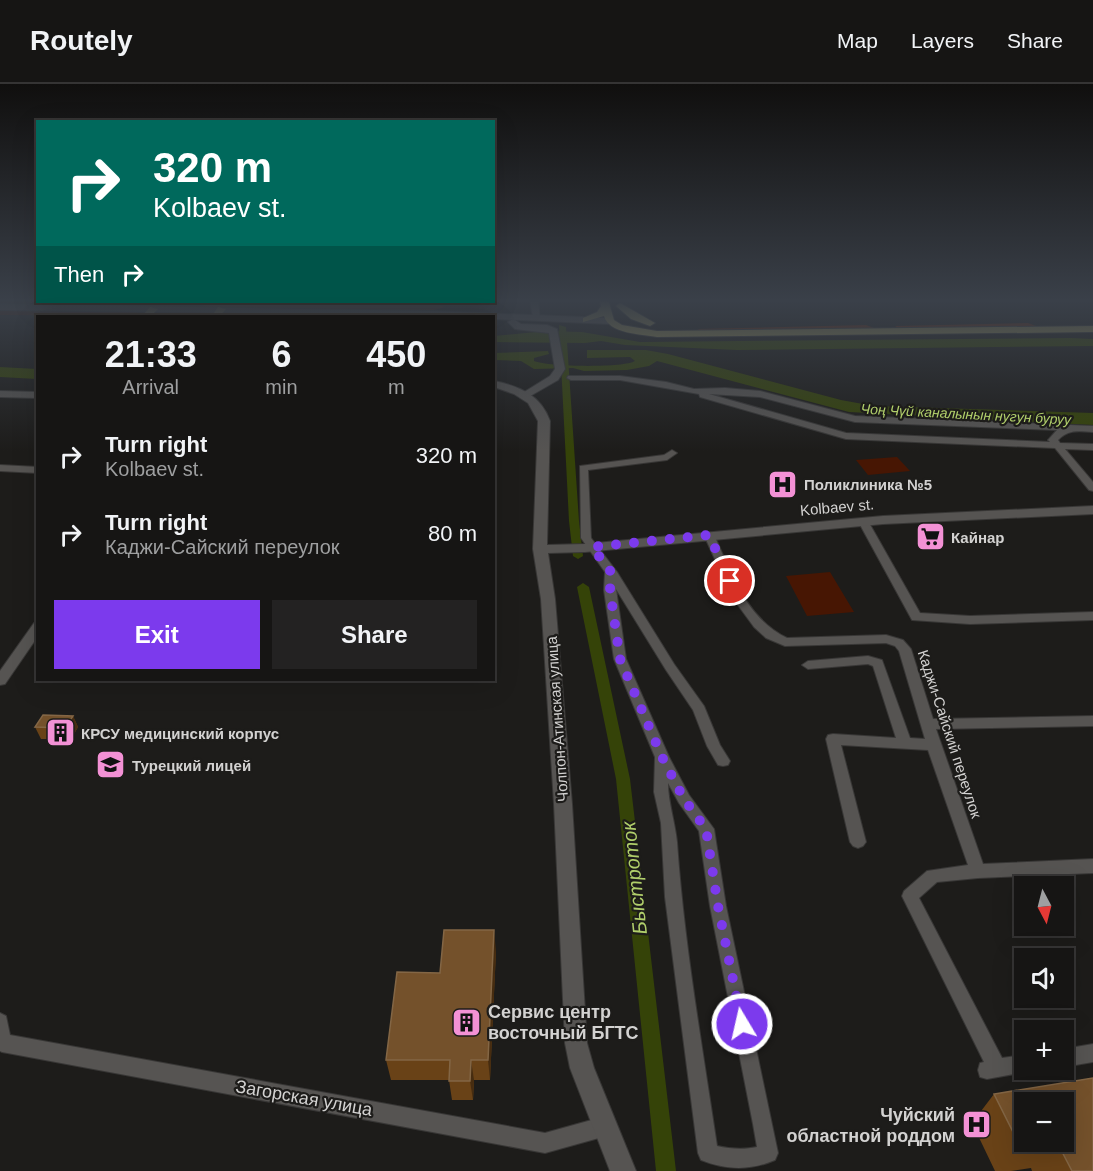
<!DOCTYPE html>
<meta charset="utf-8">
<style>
body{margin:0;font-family:Helvetica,sans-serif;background:#232222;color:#f1f3f6;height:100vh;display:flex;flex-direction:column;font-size:22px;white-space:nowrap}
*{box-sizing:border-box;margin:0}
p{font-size:20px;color:#9e9fa0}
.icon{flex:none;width:33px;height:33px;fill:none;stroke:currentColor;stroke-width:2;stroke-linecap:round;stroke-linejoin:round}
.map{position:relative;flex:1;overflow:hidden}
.drawer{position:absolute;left:36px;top:231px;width:459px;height:366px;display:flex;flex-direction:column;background:#161514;border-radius:0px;box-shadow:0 6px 24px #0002,0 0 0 2px #353434}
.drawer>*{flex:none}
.banner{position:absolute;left:36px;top:36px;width:459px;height:183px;border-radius:0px;box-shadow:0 6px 24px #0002,0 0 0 2px #353434;background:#00695c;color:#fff;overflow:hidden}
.needle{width:39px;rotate:173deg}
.tools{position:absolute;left:1014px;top:792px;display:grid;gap:12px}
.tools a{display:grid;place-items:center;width:60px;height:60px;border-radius:0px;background:#161514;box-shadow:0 6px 24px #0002,0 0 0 2px #353434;font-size:30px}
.pin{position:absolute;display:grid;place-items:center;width:51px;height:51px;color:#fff;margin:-26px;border:3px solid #fff;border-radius:50%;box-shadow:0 2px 6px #0007}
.me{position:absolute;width:66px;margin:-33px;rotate:351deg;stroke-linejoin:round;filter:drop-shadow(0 0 4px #0008)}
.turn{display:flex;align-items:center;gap:21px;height:126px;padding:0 18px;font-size:27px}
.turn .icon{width:78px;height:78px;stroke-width:2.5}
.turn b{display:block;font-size:42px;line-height:51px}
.then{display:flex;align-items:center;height:57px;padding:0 18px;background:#0003;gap:12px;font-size:22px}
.eta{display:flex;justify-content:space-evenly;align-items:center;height:102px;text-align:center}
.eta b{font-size:36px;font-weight:800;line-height:42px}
.primary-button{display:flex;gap:12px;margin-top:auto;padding:12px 18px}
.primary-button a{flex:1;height:69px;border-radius:0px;background:#7c3aed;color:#fff;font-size:24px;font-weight:800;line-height:69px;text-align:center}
.primary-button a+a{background:#232222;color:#f1f3f6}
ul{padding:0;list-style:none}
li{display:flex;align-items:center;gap:18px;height:78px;padding:0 18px}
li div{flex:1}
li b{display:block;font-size:22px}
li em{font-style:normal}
header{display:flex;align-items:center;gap:36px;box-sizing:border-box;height:84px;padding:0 30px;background:#161514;border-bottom:2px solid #353434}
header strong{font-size:28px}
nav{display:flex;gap:33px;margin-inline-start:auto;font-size:21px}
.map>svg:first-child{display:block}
</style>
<header>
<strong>Routely</strong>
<nav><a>Map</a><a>Layers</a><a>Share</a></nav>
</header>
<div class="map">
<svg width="1093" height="1087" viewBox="0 0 1093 1087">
<rect width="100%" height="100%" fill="#1d1c1a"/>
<g fill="#471603">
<polygon points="0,215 183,218 181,221 166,223 0,222"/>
<polygon points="0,226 137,227 139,228 129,232 0,231"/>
<polygon points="897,373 910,387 868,391 856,376"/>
<polygon points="830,488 854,528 807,532 786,492"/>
</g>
<g fill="#69270b">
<polygon points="200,219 435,220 445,223 430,227 206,223"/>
<polygon points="228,228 450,232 225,232 224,230"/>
<polygon points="1028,239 1036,242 898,244 895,242"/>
<polygon points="866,241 874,244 700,247 698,245"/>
</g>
<g fill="#354308">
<polygon points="546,247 582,248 640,258 1071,254 1093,255 1093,262 737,266 625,261 601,257 585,259 494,258 494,252"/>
<path d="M587,266h59l22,4 173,46 33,6 219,7v12l-244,-13 -192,-51 -8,5 -22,4 -43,1 -11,-3 -39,1 -13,-8 -27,-1v-7l54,-2 1,3 -15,4v3c14,6 90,7 101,0l-5,-4 -43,1z"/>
<polygon points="0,283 37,285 37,295 0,293"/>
</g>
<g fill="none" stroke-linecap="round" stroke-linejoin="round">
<g fill="#354308" fill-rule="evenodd">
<polygon points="559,241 566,243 579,437 583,472 578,475 573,472 569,437"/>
<polygon points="583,499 589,503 630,695 676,1087 656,1087 616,695 577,503"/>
</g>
<defs>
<g id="minor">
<polygon points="530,215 538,215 540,236 533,234"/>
<path d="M568,292h52l46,6 28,7 31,-1 35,3 95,25 238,10v6c-14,-1 -25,-3 -35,8l2,3 33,1v6l-28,-1 28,33v9l-4,-1 -34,-42 -209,-9 -146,-42 -1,-3 -79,-14h-49l-4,-2zM709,310l51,3 95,25 202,8 -9,10 2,2 -204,-9z"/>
<path d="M672,366l5,3 -10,7 -79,10 3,68 26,34 57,92 30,42 16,39 10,16 -2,4 -5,1 -5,-1 -11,-19 -14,-36 -27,-40 -50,-81 10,70 43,98 20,38 25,34 12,77 52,247 -3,7c-25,11 -49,10 -74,0l-3,-7 -33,-256 -4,-74 -7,-31 1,-35 -41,-98 -10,-69 1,-18 -24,-34 -1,-72 84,-11zM668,699l11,20 20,28 11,75 43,218 4,23c-13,3 -27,2 -40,-1 -15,-101 -33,-203 -40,-304 -2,-20 -9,-40 -9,-59z"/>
<polygon points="0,381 38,383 38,389 0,387"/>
<polygon points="863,434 868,437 920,529 970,532 1093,528 1093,536 970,540 912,536 858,437"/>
<path d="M709,448l5,3c18,39 32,83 73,103l99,-3 17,5 8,9 22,70 160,-3v10l-157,3 47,135 110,-5v14l-115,5 -41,4 -18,16 83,160 22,-3v15l7,1 -44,8 -7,-2 -2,-7 2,-7 4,-1 -82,-166 2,-5 23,-20 41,-6 -40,-115 -87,-5 25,97 -3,4 -5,2 -5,-2 -3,-4 -24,-103 2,-4 5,-1 63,4 -23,-72 -5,-2 -60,5 -6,-4 6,-4 60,-5 14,4 28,78 15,1 -26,-88 -4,-5 -9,-3 -101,3 -19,-8 -12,-11 -22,-30 -28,-62z"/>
<polygon points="38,538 38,552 5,600 0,601 0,587 34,539"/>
<polygon points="0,929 6,932 10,951 545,1049 606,1032 613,1035 616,1042 613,1049 606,1052 545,1069 2,968 0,967"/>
<polygon points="1093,960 1093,978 1064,983 1064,965"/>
</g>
<polygon id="tertiary" points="513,235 521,240 547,241 557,245 565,285 558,296 525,315 521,314 521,310 550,292 555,285 549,249 515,245 508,238"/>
<g id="secondary">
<polygon points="0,220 429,227 610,234 615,237 610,240 494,235 494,232 0,226"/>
<path d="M494,297c25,5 47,14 56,40l-3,124 38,-1 298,-28 210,-10v8l-210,10 -298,28 -37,1 7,46 17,205 15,239 7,25 42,103h-26l-40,-103 -5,-25 -11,-239 -13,-205 -8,-50 5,-128 -10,-18 -14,-9 -20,-7z"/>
<polygon points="0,307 38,308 38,314 0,313"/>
</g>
<g id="primary">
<path d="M599,215h9l6,21 8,5 35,6 436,-5v6l-436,5c-16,-3 -48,-3 -53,-21l-21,6v-4l14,-6 4,-6z"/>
<polygon points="620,219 655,239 650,242 631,235 616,222"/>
<polygon points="150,223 158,225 151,232 142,232"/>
<polygon points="218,223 226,225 220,232 212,232"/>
</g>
</defs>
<use href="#minor" stroke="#383736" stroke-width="2"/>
<use href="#tertiary" stroke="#383736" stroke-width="2"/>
<use href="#secondary" stroke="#383736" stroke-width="2"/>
<use href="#primary" stroke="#383736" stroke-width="2"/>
<use href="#minor" fill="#565452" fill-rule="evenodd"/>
<use href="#tertiary" fill="#565452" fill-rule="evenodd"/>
<use href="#secondary" fill="#565452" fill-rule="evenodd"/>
<use href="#primary" fill="#979058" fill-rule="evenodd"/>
</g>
<g fill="#694217" fill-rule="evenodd">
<polygon points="73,632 78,643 71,655 41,655 35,643"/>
<polygon points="496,867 490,996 474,996 473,1016 452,1016 449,996 391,996 386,976 440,889"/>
<path d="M1093,994v93h-61l-1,-3 -20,3h-16l-23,-48 22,-29zM1064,1018v40h-40z"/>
</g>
<g fill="#462c10">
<polygon points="73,632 78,643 71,655 65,644"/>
<polygon points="494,846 496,867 490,996 488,976"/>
<polygon points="471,976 474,996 473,1016 470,997"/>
</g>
<g fill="#74512b" stroke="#836645" stroke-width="1.5">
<polygon points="43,631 73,632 65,644 35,643"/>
<polygon points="444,846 494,846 488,976 471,976 470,997 449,997 450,976 386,976 397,888 440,889"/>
<polygon points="1093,994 1093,1087 1072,1087 1057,1058 1064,1058 1064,1018 1024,1018 1024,1058 1047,1058 1020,1062 994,1010"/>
</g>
<linearGradient id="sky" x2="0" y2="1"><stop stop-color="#100f0e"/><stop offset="0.59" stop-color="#3a4049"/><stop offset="1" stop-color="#3a4049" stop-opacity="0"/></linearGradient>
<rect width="1093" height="367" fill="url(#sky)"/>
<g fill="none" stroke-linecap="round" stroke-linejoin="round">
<polyline stroke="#7c3aed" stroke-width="10" stroke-dasharray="0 18" points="730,497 709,451 592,463 611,488 610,506 620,575 662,673 684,715 706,745 718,822 742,940"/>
</g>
<defs>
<symbol id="hospital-square" viewBox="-11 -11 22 22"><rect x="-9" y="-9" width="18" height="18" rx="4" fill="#f391d5" stroke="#1d1c1a"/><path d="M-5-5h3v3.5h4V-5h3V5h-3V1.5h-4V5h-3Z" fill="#111"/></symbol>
<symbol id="supermarket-square" viewBox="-11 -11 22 22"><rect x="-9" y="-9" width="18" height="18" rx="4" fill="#f391d5" stroke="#1d1c1a"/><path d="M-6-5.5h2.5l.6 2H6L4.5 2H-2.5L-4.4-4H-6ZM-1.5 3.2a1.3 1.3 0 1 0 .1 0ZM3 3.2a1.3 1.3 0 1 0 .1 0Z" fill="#111"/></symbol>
<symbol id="building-square" viewBox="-11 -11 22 22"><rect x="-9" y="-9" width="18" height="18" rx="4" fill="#f391d5" stroke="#1d1c1a"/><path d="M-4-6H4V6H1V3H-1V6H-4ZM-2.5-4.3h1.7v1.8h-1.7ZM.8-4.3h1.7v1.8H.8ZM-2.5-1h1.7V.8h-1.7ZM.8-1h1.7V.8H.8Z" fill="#111"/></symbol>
<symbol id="school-square" viewBox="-11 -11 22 22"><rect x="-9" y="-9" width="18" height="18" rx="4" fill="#f391d5" stroke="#1d1c1a"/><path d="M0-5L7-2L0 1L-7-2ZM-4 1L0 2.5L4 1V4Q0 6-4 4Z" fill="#111"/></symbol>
</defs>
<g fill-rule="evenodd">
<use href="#hospital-square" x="766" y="384" width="33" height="33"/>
<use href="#supermarket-square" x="914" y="436" width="33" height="33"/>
<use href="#building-square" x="44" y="632" width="33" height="33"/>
<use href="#school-square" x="94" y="664" width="33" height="33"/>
<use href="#building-square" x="450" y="922" width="33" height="33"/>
<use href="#hospital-square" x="960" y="1024" width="33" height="33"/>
</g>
<g text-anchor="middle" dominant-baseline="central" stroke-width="4.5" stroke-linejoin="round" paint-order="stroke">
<g font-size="14" font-style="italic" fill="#b1cf6b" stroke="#1d1c1a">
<text transform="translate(966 330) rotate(3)">Чоң Чүй каналынын нугун буруу</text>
</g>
<g font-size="15" font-weight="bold" fill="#d3d2d1" stroke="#1d1c1a" text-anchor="start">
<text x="804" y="400">Поликлиника №5</text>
<text x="951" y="453">Кайнар</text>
<text x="81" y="649">КРСУ медицинский корпус</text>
<text x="132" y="681">Турецкий лицей</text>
</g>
<g font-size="15" fill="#d3d2d1" stroke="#1d1c1a">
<text transform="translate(837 423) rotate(-5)">Kolbaev st.</text>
<text transform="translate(557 635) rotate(-94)">Чолпон-Атинская улица</text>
<text transform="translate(950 650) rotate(72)">Каджи-Сайский переулок</text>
</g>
<g font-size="18" font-weight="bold" fill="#d3d2d1" stroke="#1d1c1a" text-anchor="start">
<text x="488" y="928">Сервис центр<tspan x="488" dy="21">восточный БГТС</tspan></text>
<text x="955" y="1031" text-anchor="end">Чуйский<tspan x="955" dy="21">областной роддом</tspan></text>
</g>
<g font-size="18" fill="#d3d2d1" stroke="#1d1c1a">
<text transform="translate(304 1014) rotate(10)">Загорская улица</text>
</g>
<g font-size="20" font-style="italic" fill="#b1cf6b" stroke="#1d1c1a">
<text transform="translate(634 794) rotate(-96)">Быстроток</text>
</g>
</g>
</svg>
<div class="tools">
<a><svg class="needle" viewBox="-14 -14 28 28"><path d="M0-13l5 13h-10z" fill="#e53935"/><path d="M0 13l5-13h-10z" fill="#9e9fa0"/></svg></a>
<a><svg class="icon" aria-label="sound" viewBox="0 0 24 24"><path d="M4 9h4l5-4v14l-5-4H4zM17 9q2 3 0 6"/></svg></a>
<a>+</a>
<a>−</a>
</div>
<div class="pin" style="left:730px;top:497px;background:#d93025"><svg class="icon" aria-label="arrive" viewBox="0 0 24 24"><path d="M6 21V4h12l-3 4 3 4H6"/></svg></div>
<svg class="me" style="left:742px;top:940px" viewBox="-20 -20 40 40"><circle r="17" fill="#7c3aed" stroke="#fff" stroke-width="3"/><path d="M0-11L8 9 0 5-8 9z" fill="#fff"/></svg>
<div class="banner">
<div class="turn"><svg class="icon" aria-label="right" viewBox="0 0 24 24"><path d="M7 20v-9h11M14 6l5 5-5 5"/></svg><div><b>320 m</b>Kolbaev st.</div></div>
<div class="then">Then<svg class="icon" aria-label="right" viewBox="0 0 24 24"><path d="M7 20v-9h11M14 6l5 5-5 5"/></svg></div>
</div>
<section class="drawer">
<div class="eta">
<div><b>21:33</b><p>Arrival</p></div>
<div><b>6</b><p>min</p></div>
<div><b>450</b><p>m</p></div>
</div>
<ul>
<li><svg class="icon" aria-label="right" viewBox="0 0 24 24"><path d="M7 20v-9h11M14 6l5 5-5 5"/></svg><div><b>Turn right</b><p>Kolbaev st.</p></div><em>320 m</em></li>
<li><svg class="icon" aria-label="right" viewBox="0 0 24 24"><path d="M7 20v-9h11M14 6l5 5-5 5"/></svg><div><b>Turn right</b><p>Каджи-Сайский переулок</p></div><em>80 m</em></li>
</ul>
<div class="primary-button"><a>Exit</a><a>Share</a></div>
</section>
</div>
